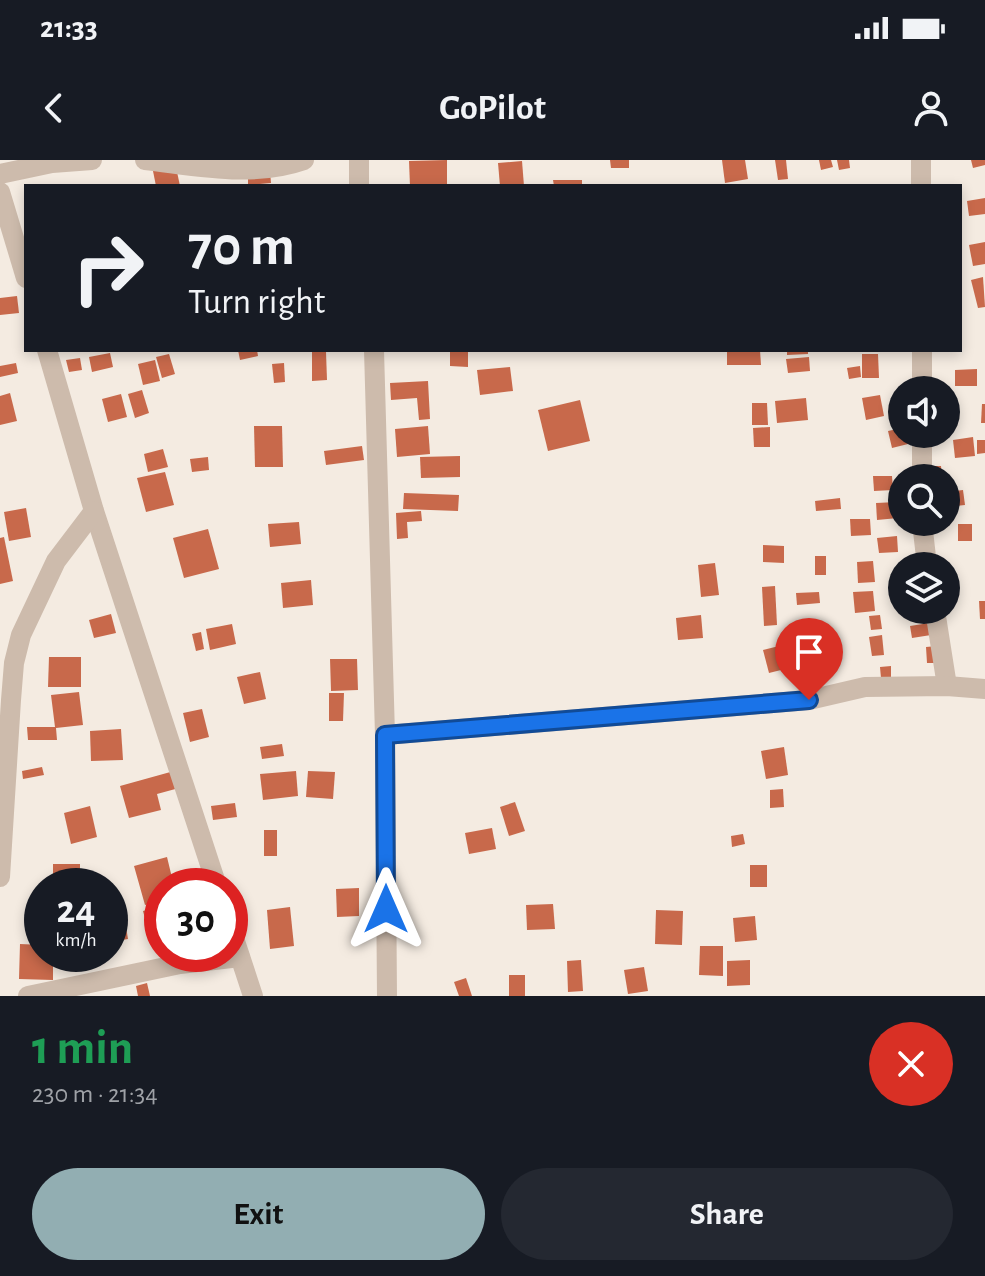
<!DOCTYPE html>
<meta charset="utf-8">
<style>
body{margin:0;font-family:"Alegreya Sans",sans-serif;background:#242831;color:#f1f3f6;height:100vh;display:flex;flex-direction:column;font-size:30px;white-space:nowrap}
*{box-sizing:border-box;margin:0}
p{font-size:26px;color:#9ea1a6}
.icon{flex:none;width:44px;height:44px;fill:none;stroke:currentColor;stroke-width:2;stroke-linecap:round;stroke-linejoin:round}
.map{position:relative;height:836px;overflow:hidden}
.sheet{display:flex;flex-direction:column;background:#171b24;flex:1}
.sheet>*{flex:none}
.banner{position:absolute;left:24px;top:24px;width:938px;height:168px;border-radius:0px;box-shadow:0 4px 12px #0003;background:#171b24;color:#f1f3f6;overflow:hidden}
.buttons{position:absolute;left:888px;top:216px;display:grid;gap:16px}
.buttons a{display:grid;place-items:center;width:72px;height:72px;border-radius:50%;background:#171b24;box-shadow:0 4px 12px #0003;font-size:40px}
.speed{position:absolute;left:24px;top:708px;display:flex;gap:16px;font-size:40px;font-weight:700;text-align:center}
.speed>*{display:grid;place-content:center;width:104px;height:104px;border-radius:50%;background:#171b24;box-shadow:0 4px 12px #0003;line-height:1}
.speed small{font-size:20px;font-weight:400}
.speed .limit{border:12px solid #d22;background:#fff;color:#111}
.pin{position:absolute;display:grid;place-items:center;width:68px;height:68px;color:#fff;margin:-82px -34px;border-radius:50% 50% 50% 0;rotate:-45deg;box-shadow:0 0 8px #0007}
.pin .icon{rotate:45deg}
.me{position:absolute;width:88px;margin:-44px;rotate:0deg;stroke-linejoin:round;filter:drop-shadow(0 0 6px #0008)}
.turn{display:flex;align-items:center;gap:28px;height:168px;padding:0 32px;font-size:36px}
.turn .icon{width:104px;height:104px;stroke-width:2.5}
.turn b{display:block;font-size:56px;line-height:68px}
.round{display:grid;place-items:center;flex:none;width:84px;height:84px;border-radius:42px;background:#242831}
.head{display:flex;align-items:center;justify-content:space-between;height:136px;padding:0 32px}
h1{font-size:48px;font-weight:600;line-height:60px;color:#1e9e55}
.primary-button{display:flex;gap:16px;margin-top:auto;padding:16px 32px}
.primary-button a{flex:1;height:92px;border-radius:48px;background:#92aeb2;color:#111;font-size:32px;font-weight:600;line-height:92px;text-align:center}
.primary-button a+a{background:#242831;color:#f1f3f6}
.status{display:flex;justify-content:space-between;align-items:center;height:56px;padding:0 40px;background:#171b24;direction:ltr}
.status svg{height:22px;fill:currentColor}
header{display:flex;justify-content:space-between;align-items:center;height:104px;padding:0 32px;background:#171b24;font-size:36px;font-weight:600}
.map>svg:first-child{display:block}
</style>
<div class="status"><b>21:33</b><svg viewBox="0 0 49 12"><path d="M0 12V9h3v3zM5 12V6h3v6zM10 12V3h3v9zM15 12V0h3v12zM26 1h20v11H26zM47 4h2v5h-2z"/></svg></div>
<header><svg class="icon" aria-label="back" viewBox="0 0 24 24"><path d="M15 5l-7 7 7 7"/></svg>GoPilot<svg class="icon" aria-label="person" viewBox="0 0 24 24"><circle cx="12" cy="8" r="4"/><path d="M4 21q1-7 8-7t8 7"/></svg></header>
<div class="map">
<svg width="985" height="836" viewBox="0 0 985 836">
<rect width="100%" height="100%" fill="#f4ebe1"/>
<g fill="#c8694b">
<polygon points="447,0 447,26 410,26 409,1"/>
<polygon points="610,0 629,0 629,8 611,8"/>
<polygon points="722,0 745,0 748,19 725,23"/>
<polygon points="775,0 786,0 788,19 778,20"/>
<polygon points="819,0 831,0 833,7 821,10"/>
<polygon points="837,0 849,0 850,8 839,10"/>
<polygon points="971,0 985,0 985,5 973,8"/>
<polygon points="522,1 524,26 500,26 498,3"/>
<polygon points="176,7 180,26 156,26 153,11"/>
<polygon points="270,11 271,23 248,25 248,13"/>
<polygon points="553,20 582,20 582,26 554,26"/>
<polygon points="985,38 985,54 969,56 967,41"/>
<polygon points="985,82 985,104 973,106 969,85"/>
<polygon points="983,117 985,147 978,148 971,120"/>
<polygon points="17,136 19,153 0,155 0,138"/>
<polygon points="238,190 257,190 258,196 240,200"/>
<polygon points="450,190 468,190 468,207 450,206"/>
<polygon points="727,190 760,190 761,205 727,205"/>
<polygon points="787,190 808,190 808,194 787,195"/>
<polygon points="312,192 326,192 327,220 312,221"/>
<polygon points="110,193 113,207 92,212 89,197"/>
<polygon points="169,194 175,214 162,218 156,197"/>
<polygon points="862,194 878,194 879,218 862,218"/>
<polygon points="809,197 810,211 788,213 786,199"/>
<polygon points="80,198 82,210 69,212 66,200"/>
<polygon points="155,200 160,221 143,225 138,204"/>
<polygon points="16,203 18,213 0,217 0,206"/>
<polygon points="284,203 285,222 274,223 272,204"/>
<polygon points="860,206 861,217 849,219 847,208"/>
<polygon points="510,207 513,231 480,235 477,210"/>
<polygon points="977,209 977,226 955,226 955,210"/>
<polygon points="428,221 430,259 419,260 417,238 391,240 390,223"/>
<polygon points="142,230 149,253 135,258 128,234"/>
<polygon points="10,233 17,261 0,265 0,236"/>
<polygon points="121,234 127,257 108,262 102,239"/>
<polygon points="880,235 884,256 866,260 862,238"/>
<polygon points="806,238 808,260 777,263 775,241"/>
<polygon points="580,240 590,281 548,291 538,250"/>
<polygon points="752,243 767,243 768,265 752,265"/>
<polygon points="982,244 985,244 985,263 981,263"/>
<polygon points="254,266 282,266 283,307 255,307"/>
<polygon points="428,266 430,294 397,297 395,269"/>
<polygon points="770,267 770,287 754,287 753,268"/>
<polygon points="902,268 902,274 910,274 912,283 892,288 888,271"/>
<polygon points="973,277 975,296 955,298 953,280"/>
<polygon points="977,280 985,280 985,293 977,294"/>
<polygon points="362,286 364,300 326,305 324,291"/>
<polygon points="163,289 168,307 148,312 144,294"/>
<polygon points="460,296 460,317 421,318 420,297"/>
<polygon points="208,297 209,310 192,312 190,299"/>
<polygon points="930,306 941,306 942,318 930,318"/>
<polygon points="165,312 174,345 146,352 137,318"/>
<polygon points="873,316 892,316 893,330 874,331"/>
<polygon points="963,330 965,345 946,347 946,332"/>
<polygon points="404,333 459,335 458,351 403,349"/>
<polygon points="840,338 841,349 816,351 815,341"/>
<polygon points="897,342 898,358 877,360 876,343"/>
<polygon points="26,348 31,377 9,381 4,352"/>
<polygon points="421,351 422,361 407,362 408,378 397,379 396,353"/>
<polygon points="850,359 870,359 871,375 851,376"/>
<polygon points="299,362 301,384 270,387 268,364"/>
<rect x="958" y="364" width="14" height="17"/>
<polygon points="208,369 219,409 184,418 173,378"/>
<polygon points="897,376 898,392 879,393 877,378"/>
<polygon points="4,377 13,421 0,424 0,378"/>
<polygon points="763,385 784,386 784,403 763,402"/>
<rect x="815" y="396" width="11" height="19"/>
<polygon points="873,401 875,422 858,423 857,402"/>
<polygon points="715,403 719,435 701,437 698,405"/>
<polygon points="311,420 313,445 283,448 281,423"/>
<polygon points="775,426 777,465 764,466 762,427"/>
<polygon points="873,431 875,451 855,453 853,432"/>
<polygon points="819,432 820,443 797,445 796,433"/>
<polygon points="979,441 985,441 985,459 980,459"/>
<polygon points="111,454 116,473 94,478 89,460"/>
<polygon points="701,455 703,478 678,480 676,458"/>
<polygon points="880,455 882,469 871,470 869,456"/>
<polygon points="929,463 931,475 912,478 910,466"/>
<polygon points="232,464 236,484 210,490 206,469"/>
<polygon points="201,472 204,489 196,491 192,474"/>
<polygon points="882,475 884,495 872,496 869,477"/>
<polygon points="783,485 789,508 769,513 763,490"/>
<polygon points="937,486 938,503 927,503 926,487"/>
<polygon points="49,497 81,497 81,527 48,527"/>
<polygon points="330,499 357,499 358,530 331,531"/>
<polygon points="891,506 891,518 881,518 880,507"/>
<polygon points="260,512 266,539 244,544 237,517"/>
<polygon points="79,532 83,565 56,568 57,580 28,580 27,567 55,567 51,535"/>
<polygon points="329,533 344,533 343,561 329,561"/>
<polygon points="202,549 209,577 190,582 183,553"/>
<polygon points="121,569 123,600 91,601 90,571"/>
<polygon points="282,584 284,596 262,599 260,587"/>
<polygon points="784,587 788,615 766,619 761,591"/>
<polygon points="42,607 44,615 23,619 22,611"/>
<polygon points="174,611 179,628 157,634 161,650 129,658 120,626"/>
<polygon points="296,611 298,636 263,640 260,614"/>
<polygon points="308,611 335,612 333,639 306,637"/>
<polygon points="783,629 784,647 770,648 770,630"/>
<polygon points="515,642 525,671 509,676 500,647"/>
<polygon points="235,643 237,657 213,660 211,646"/>
<polygon points="90,646 97,677 71,684 64,653"/>
<polygon points="492,668 496,689 469,694 465,673"/>
<rect x="264" y="670" width="13" height="26"/>
<polygon points="743,674 745,684 732,687 731,676"/>
<polygon points="167,697 174,726 162,726 162,740 145,745 134,706"/>
<rect x="53" y="704" width="27" height="22"/>
<rect x="750" y="705" width="17" height="22"/>
<polygon points="359,728 359,756 337,757 336,729"/>
<polygon points="553,744 555,769 527,770 526,745"/>
<polygon points="162,746 162,781 152,784 143,751"/>
<polygon points="290,747 294,786 270,789 267,750"/>
<polygon points="656,750 683,751 682,785 655,784"/>
<polygon points="124,755 128,779 110,782 110,757"/>
<polygon points="755,756 757,780 735,782 733,758"/>
<polygon points="20,784 42,785 42,794 53,794 53,820 19,819"/>
<polygon points="700,786 723,786 723,816 699,815"/>
<polygon points="581,800 583,831 568,832 567,801"/>
<polygon points="750,800 750,825 727,826 727,801"/>
<polygon points="644,807 648,831 628,834 624,810"/>
<rect x="509" y="815" width="16" height="21"/>
<polygon points="466,818 472,836 459,836 454,822"/>
<polygon points="147,823 150,836 138,836 136,826"/>
</g>
<g fill="none" stroke-linecap="round" stroke-linejoin="round">
<g stroke="#cdbbac" stroke-width="20">
<path d="M145,0c53,6 108,18 159,0"/>
<polyline points="359,0 359,26"/>
<polyline points="921,0 921,26"/>
<polyline points="0,14 52,3 92,0"/>
<polyline points="0,32 26,118"/>
<polyline points="47,190 94,351 217,726"/>
<polyline points="374,190 385,575 387,836"/>
<polyline points="922,190 922,230"/>
<polyline points="922,274 922,318"/>
<polyline points="922,362 927,406"/>
<polyline points="935,450 947,526"/>
<polyline points="385,575 809,540 865,527 947,526 985,529"/>
<polyline points="0,717 11,540 14,503 21,475 56,401 94,351"/>
<polyline points="230,766 253,836"/>
<polyline points="28,836 180,804 240,797"/>
</g>
</g>
<g fill="none" stroke-linecap="round" stroke-linejoin="round">
<defs>
<polyline id="route" points="386,749 385,575 809,540"/>
</defs>
<use href="#route" stroke="#114b97" stroke-width="20"/>
<use href="#route" stroke="#1a73e8" stroke-width="14"/>
</g>
</svg>
<div class="buttons">
<a><svg class="icon" aria-label="sound" viewBox="0 0 24 24"><path d="M4 9h4l5-4v14l-5-4H4zM17 9q2 3 0 6"/></svg></a>
<a><svg class="icon" aria-label="search" viewBox="0 0 24 24"><circle cx="10" cy="10" r="6"/><path d="M15 15l6 6"/></svg></a>
<a><svg class="icon" aria-label="layers" viewBox="0 0 24 24"><path d="M12 4l9 5-9 5-9-5zM3 14l9 5 9-5"/></svg></a>
</div>
<div class="speed"><div>24<small>km/h</small></div><div class="limit">30</div></div>
<div class="pin" style="left:809px;top:540px;background:#d93025"><svg class="icon" aria-label="arrive" viewBox="0 0 24 24"><path d="M6 21V4h12l-3 4 3 4H6"/></svg></div>
<svg class="me" style="left:386px;top:749px" viewBox="-20 -20 40 40"><path d="M0-17L14 15 0 8-14 15z" fill="#1a73e8" stroke="#fff" stroke-width="4"/></svg>
<div class="banner">
<div class="turn"><svg class="icon" aria-label="right" viewBox="0 0 24 24"><path d="M7 20v-9h11M14 6l5 5-5 5"/></svg><div><b>70 m</b>Turn right</div></div>
</div>
</div>
<section class="sheet">
<div class="head"><div><h1>1 min</h1><p>230 m · 21:34</p></div><a class="round" style="background:#d93025;color:#fff"><svg class="icon" aria-label="close" viewBox="0 0 24 24"><path d="M6 6l12 12M18 6L6 18"/></svg></a></div>
<div class="primary-button"><a>Exit</a><a>Share</a></div>
</section>
